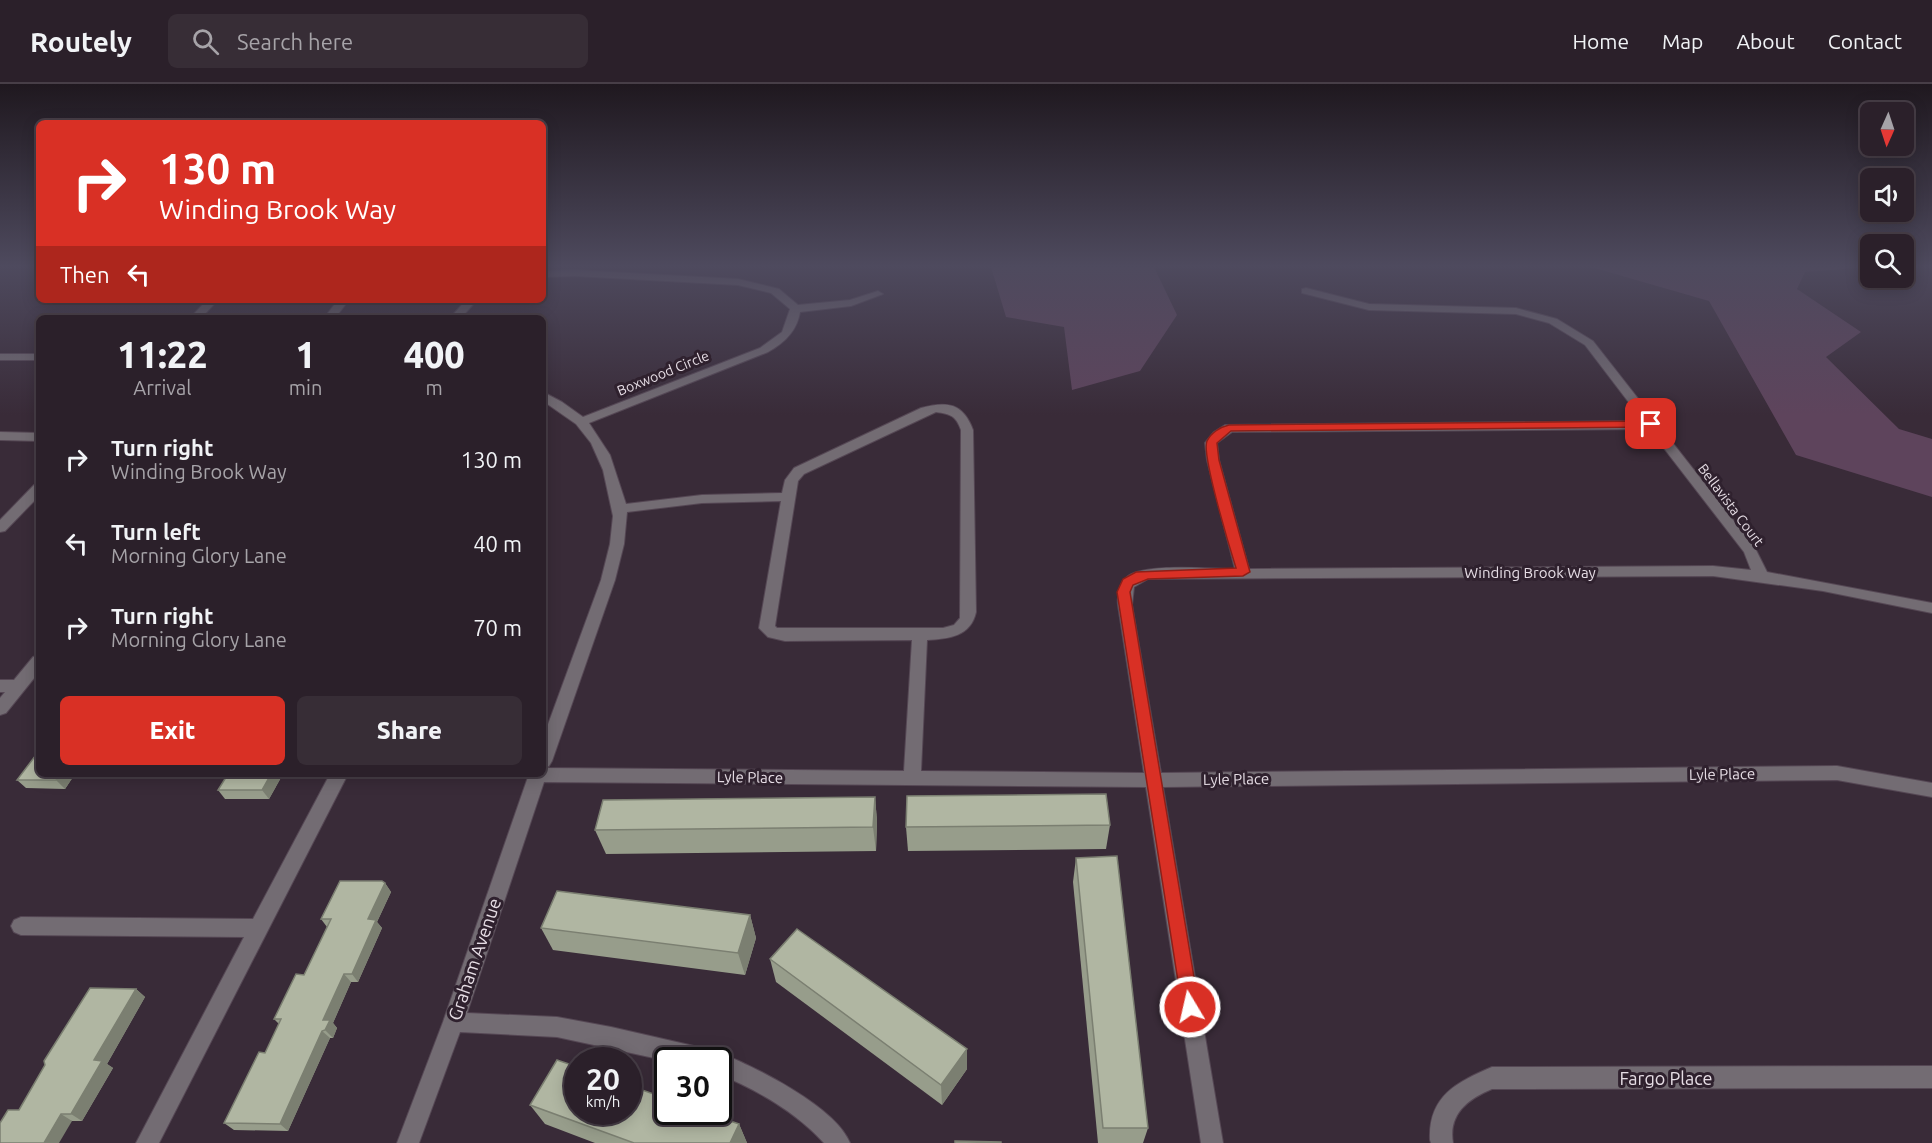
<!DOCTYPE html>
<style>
body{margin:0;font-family:Ubuntu,sans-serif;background:#372d36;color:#f1f3f6;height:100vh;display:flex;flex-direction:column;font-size:22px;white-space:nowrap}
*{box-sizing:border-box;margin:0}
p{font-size:20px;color:#a6a3a8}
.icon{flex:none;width:33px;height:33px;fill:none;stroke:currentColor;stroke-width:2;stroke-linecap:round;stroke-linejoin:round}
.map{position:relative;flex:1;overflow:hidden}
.sheet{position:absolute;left:36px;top:231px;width:510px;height:462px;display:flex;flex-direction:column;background:#2b202a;border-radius:9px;box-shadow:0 3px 15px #0003,0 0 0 2px #473e47}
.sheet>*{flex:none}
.top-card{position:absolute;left:36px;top:36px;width:510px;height:183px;border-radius:9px;box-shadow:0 3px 15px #0003,0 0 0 2px #473e47;background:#d93025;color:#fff;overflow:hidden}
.needle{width:39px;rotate:183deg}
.tools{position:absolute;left:1860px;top:18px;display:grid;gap:12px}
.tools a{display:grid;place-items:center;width:54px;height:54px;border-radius:9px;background:#2b202a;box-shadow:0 3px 15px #0003,0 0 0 2px #473e47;font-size:30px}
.speed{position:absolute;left:564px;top:963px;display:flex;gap:12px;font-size:30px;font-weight:700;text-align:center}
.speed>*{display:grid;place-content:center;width:78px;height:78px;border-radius:50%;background:#2b202a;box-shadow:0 3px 15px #0003,0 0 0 2px #473e47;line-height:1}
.speed small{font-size:15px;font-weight:400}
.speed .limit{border:3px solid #111;border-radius:9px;background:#fff;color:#111}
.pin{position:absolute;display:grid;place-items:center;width:51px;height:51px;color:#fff;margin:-26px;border-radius:12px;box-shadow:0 3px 9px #0006}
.me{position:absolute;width:66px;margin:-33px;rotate:351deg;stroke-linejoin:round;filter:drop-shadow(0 0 4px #0008)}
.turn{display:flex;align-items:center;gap:21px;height:126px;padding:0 24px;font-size:27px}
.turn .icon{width:78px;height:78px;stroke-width:2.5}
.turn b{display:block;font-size:42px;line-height:51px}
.then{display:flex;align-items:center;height:57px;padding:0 24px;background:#0003;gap:12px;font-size:22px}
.eta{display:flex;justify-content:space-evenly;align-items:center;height:102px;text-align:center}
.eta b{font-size:36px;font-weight:800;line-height:42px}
.action{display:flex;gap:12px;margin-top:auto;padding:12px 24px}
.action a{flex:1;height:69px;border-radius:9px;background:#d93025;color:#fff;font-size:24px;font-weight:800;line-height:69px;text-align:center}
.action a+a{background:#372d36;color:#f1f3f6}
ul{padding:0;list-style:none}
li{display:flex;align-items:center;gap:18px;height:84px;padding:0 24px}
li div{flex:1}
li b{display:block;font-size:22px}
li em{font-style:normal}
header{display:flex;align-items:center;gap:36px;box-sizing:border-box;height:84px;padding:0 30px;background:#2b202a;border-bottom:2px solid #473e47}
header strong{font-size:28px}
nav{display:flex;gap:33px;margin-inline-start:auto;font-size:21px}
.search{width:420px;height:54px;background:#372d36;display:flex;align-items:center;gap:15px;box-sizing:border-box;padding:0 21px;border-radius:9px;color:#a6a3a8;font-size:22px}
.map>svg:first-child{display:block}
</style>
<header>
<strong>Routely</strong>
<div class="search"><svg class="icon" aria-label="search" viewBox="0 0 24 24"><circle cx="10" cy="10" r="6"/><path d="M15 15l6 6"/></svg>Search here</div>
<nav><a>Home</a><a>Map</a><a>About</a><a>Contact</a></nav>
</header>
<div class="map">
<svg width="1932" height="1059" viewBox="0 0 1932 1059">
<rect width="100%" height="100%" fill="#392b38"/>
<g fill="#5e445c">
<polygon points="991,183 1154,183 1177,231 1140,287 1072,306 1064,243 1006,233"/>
<polygon points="1591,183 1870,183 1805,188 1797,205 1861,248 1826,273 1899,345 1932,355 1932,413 1796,371 1709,217"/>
</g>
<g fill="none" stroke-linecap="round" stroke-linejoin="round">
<defs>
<g id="minor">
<path d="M575,186l163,9 41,10 19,16 52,-5 28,-9 5,3 -32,12 -51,6c-3,19 -16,31 -32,40l-179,71 21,32 16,49 76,-9 80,-2 3,-13 9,-12 127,-60c26,-7 42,-5 52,22l3,182c-5,24 -27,27 -49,28l-6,131 223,2 -26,-168c-1,-11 1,-22 10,-29 19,-13 83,-7 107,-7l-28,-109 -2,-17 9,-11 11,-7 418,-4 -58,-76 -36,-22 -33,-9 -147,-4 -67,-17v-4l4,-1 63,16 147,4 41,11 36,22 162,207 12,24 165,31v10l-109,-22 -110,-15 -565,3 -14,8 -2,18 29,168 676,-7 95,17v14l-95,-17 -674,7 60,356h-22l-55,-356 -602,-5 -77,231 90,4 54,10 96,22 8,5 3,-2c37,15 117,54 132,91h-26c-27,-30 -68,-54 -106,-69v-14l-50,1 -111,-24 -97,-5 -41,111h-22l46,-121 86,-248h14v-6l361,3 8,-131 -127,1 -17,-4 -9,-9 22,-127 -79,2 -75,9 -3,32 -9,36 -63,181 -3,5 -6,2v-30l58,-158 9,-36 3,-28 -10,-46 -12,-27 -15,-19 -33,-23v-9l19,10 21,15 177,-69 22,-16 8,-23 -19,-16 -33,-8 -163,-9 -32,1v-6zM936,328c15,2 20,4 25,18l-1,188 -6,7 -11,3h-166l-2,-2 23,-145 6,-7zM1649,345l95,123 7,18 -38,-4 -464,3 -30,-109 -2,-17 15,-11z"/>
<polygon points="207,216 218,216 201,234 190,234"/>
<polygon points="338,216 349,216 335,234 324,234"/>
<polygon points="466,216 477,216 461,234 450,234"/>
<rect x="0" y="270" width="39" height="6"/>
<polygon points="0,348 39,349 39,357 0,356"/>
<polygon points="39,400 39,412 5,447 0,448 0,436 34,401"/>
<polygon points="39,571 39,588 6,629 0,631 0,614 5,608 0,608 0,596 14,596 33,573"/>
<polygon points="330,690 348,690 159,1059 136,1059 244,853 21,851 14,848 11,842 14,836 21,833 253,835"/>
<path d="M1932,982v22l-440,1c-24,10 -44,25 -39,54h-22l-1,-3c-2,-44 27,-58 62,-73z"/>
</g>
</defs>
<use href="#minor" stroke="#554754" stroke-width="2"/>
<use href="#minor" fill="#736c73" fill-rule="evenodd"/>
</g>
<g fill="#979d8b">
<polygon points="39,690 75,690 65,705 26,704 17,696"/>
<polygon points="228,690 283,690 269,715 225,715 218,706"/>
<polygon points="875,713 877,737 876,767 606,770 595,746"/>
<polygon points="1110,741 1106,765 908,767 906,743"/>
<polygon points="1076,774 1148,1044 1143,1059 1098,1059 1073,798"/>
<polygon points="385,799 391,808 377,838 382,844 358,898 351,898 333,939 337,944 333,954 330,954 288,1047 234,1046 224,1039 265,969 279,940 274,935 304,891 327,843 321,835"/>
<polygon points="750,831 756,854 745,891 553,866 541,844"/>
<polygon points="770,875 967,985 942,1021 776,898"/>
<polygon points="136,905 145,913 107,980 113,984 82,1037 72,1037 19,1026"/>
<polygon points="530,1021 739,1040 747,1059 595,1059 545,1040"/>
</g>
<g fill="#7b7f71">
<polygon points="60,690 75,690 65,705 56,696"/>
<polygon points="271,690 283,690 269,715 262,706"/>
<polygon points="875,713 877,737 876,767 873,743"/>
<polygon points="385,799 391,808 377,838 382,844 358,898 352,890 368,835"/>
<polygon points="750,831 756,854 745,891 738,869"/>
<polygon points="344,890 351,898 333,939 337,944 333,954 325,946 323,936"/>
<polygon points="136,905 145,913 107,980 113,984 82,1037 71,1030 94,976"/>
<polygon points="322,947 330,954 288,1047 280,1040"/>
<polygon points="967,965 967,985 942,1021 941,1001"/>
<polygon points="61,1030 72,1037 59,1059 44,1059"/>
<polygon points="739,1040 747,1059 730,1059"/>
</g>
<g fill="#b0b6a2" stroke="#7b7f71" stroke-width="1.5">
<polygon points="39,667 39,690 60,690 56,696 17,696"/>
<polygon points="228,690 271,690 262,706 218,706"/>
<polygon points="1106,710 1110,741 906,743 907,712"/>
<polygon points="875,713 873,743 595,746 603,716"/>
<polygon points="1117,772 1148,1044 1103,1044 1076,774"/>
<polygon points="340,797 382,797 385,799 368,835 376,836 352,890 344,890 323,936 330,936 325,946 322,947 280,1040 224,1039 259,968 265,969 281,935 274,935 296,890 304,891 331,835 321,835"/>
<polygon points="557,807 750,831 738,869 541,844"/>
<polygon points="797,845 967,965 941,1001 770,875"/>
<polygon points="90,904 136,905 94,976 102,977 71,1030 61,1030 44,1059 0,1059 0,1039 8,1026 19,1026 45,981 44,977"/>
<polygon points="557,976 578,983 578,1028 628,1028 628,1001 668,1015 668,1028 704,1028 739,1040 730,1059 634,1059 530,1021"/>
<polygon points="955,1057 1001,1058 1001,1059 955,1059"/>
</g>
<linearGradient id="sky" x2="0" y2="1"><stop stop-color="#1f181f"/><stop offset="0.55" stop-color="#4e4a5e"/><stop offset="1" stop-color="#4e4a5e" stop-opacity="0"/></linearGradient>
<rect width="1932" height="331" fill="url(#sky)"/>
<path fill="#d93025" stroke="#8d1f18" stroke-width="1.5" d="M1651,337l4,1v5l-424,4 -14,12 2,17 31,112 -7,4 -95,3 -15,6 -3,7 69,415 -2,6 -7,3 -7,-3 -66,-421 6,-13 13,-7 100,-4c-6,-19 -35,-115 -29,-127 4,-8 13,-14 22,-16z"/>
<g text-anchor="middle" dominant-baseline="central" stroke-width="6" stroke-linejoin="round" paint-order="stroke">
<g font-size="14" fill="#e6dde5" stroke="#2f212e">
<text transform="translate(663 289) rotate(-22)">Boxwood Circle</text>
<text transform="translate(1731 421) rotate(53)">Bellavista Court</text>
</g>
<g font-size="15" fill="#e6dde5" stroke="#2f212e">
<text x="1530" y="488">Winding Brook Way</text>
<text transform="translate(1722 690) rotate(-1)">Lyle Place</text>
<text transform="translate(750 693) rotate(1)">Lyle Place</text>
<text transform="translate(1236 695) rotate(-1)">Lyle Place</text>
</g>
<g font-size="18" fill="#e6dde5" stroke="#2f212e">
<text transform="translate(474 875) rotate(-71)">Graham Avenue</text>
<text x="1666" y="994">Fargo Place</text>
</g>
</g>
</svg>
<div class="tools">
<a><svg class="needle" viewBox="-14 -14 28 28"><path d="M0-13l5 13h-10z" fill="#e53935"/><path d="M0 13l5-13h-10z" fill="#a6a3a8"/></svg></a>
<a><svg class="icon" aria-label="sound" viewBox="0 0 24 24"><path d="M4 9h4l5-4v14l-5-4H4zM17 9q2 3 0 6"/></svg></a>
<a><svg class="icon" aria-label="search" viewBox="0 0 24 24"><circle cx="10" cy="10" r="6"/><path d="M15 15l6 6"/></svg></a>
</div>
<div class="speed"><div>20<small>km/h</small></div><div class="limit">30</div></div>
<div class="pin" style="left:1651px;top:340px;background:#d93025"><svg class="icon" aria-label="arrive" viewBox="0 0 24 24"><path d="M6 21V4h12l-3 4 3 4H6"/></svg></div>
<svg class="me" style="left:1190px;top:923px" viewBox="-20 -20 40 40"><circle r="17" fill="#d93025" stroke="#fff" stroke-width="3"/><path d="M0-11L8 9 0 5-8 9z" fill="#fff"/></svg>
<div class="top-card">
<div class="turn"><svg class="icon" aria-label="right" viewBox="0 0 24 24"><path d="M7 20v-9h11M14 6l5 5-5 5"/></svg><div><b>130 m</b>Winding Brook Way</div></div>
<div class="then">Then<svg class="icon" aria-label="left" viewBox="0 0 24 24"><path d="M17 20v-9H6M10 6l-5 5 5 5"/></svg></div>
</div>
<section class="sheet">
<div class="eta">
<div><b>11:22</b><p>Arrival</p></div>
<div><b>1</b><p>min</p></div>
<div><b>400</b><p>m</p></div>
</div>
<ul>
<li><svg class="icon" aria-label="right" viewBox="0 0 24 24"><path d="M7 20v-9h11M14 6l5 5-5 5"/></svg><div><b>Turn right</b><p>Winding Brook Way</p></div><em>130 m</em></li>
<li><svg class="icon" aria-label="left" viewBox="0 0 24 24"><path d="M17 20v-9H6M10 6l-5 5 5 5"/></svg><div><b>Turn left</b><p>Morning Glory Lane</p></div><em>40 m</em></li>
<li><svg class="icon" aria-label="right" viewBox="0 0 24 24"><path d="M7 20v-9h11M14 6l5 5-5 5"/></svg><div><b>Turn right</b><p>Morning Glory Lane</p></div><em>70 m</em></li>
</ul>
<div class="action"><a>Exit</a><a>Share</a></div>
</section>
</div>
